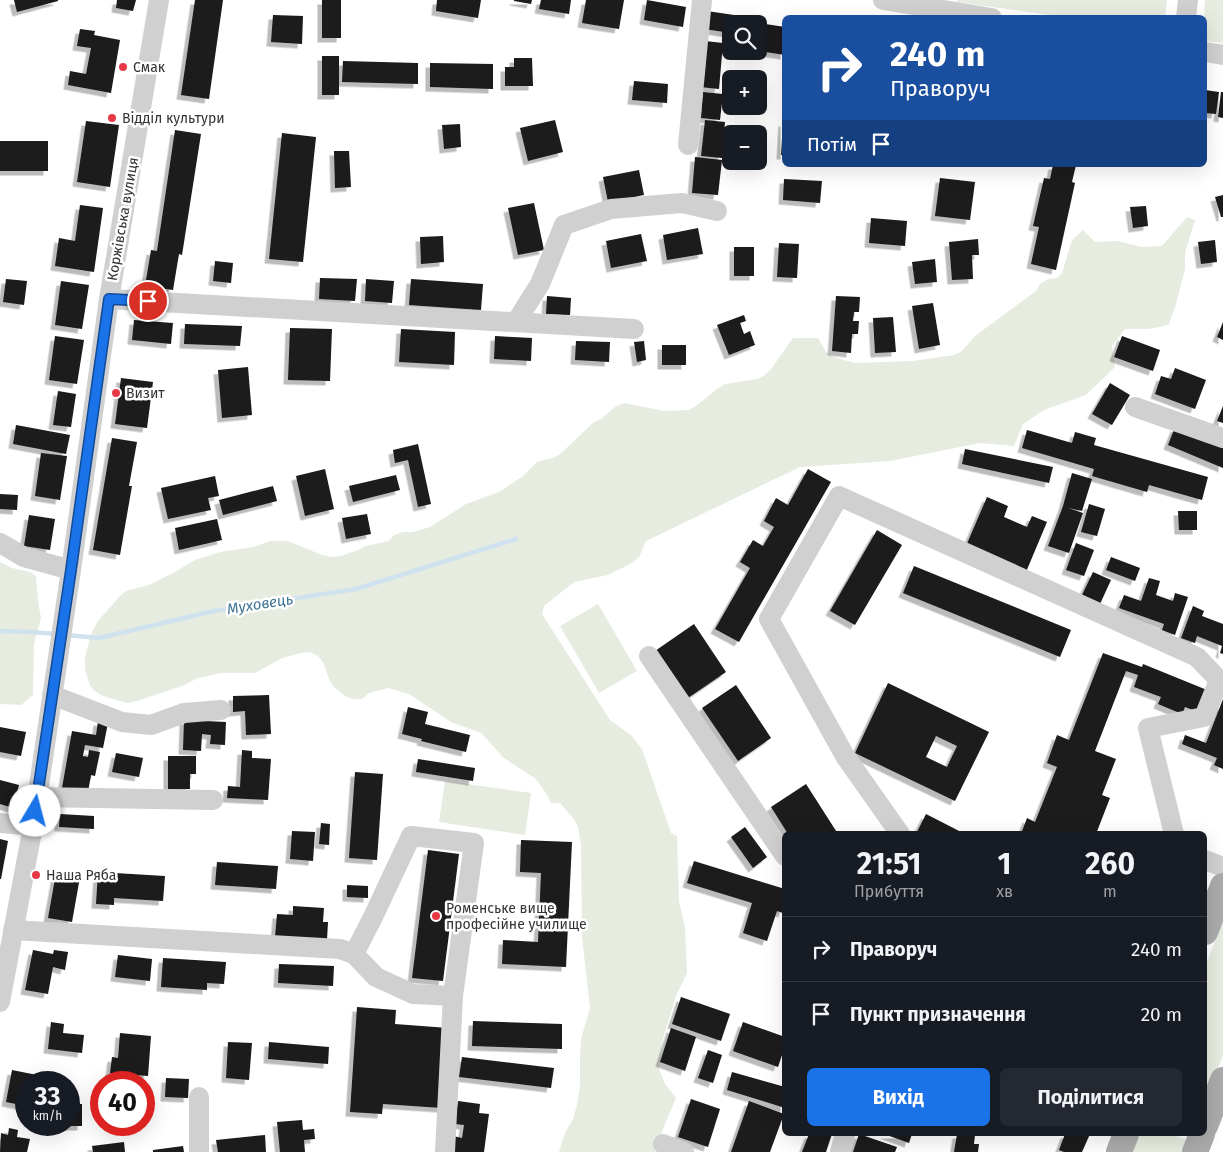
<!DOCTYPE html>
<html lang="uk">
<meta charset="utf-8">
<style>
body{margin:0;font-family:"Fira Sans",sans-serif;background:#242831;color:#f1f3f6;height:100vh;display:flex;flex-direction:column;font-size:19px;white-space:nowrap}
*{box-sizing:border-box;margin:0}
p{font-size:16px;color:#9ea1a6}
.icon{flex:none;width:28px;height:28px;fill:none;stroke:currentColor;stroke-width:2;stroke-linecap:round;stroke-linejoin:round}
.map{position:relative;flex:1;overflow:hidden}
.drawer{position:absolute;left:782px;top:831px;width:425px;height:305px;display:flex;flex-direction:column;background:#171b24;border-radius:8px;box-shadow:0 5px 20px #0002}
.drawer>*{flex:none}
.banner{position:absolute;left:782px;top:15px;width:425px;height:152px;border-radius:8px;box-shadow:0 5px 20px #0002;background:#1a4fa0;color:#fff;overflow:hidden}
.fabs{position:absolute;left:722px;top:15px;display:grid;gap:10px}
.fabs a{display:grid;place-items:center;width:45px;height:45px;border-radius:8px;background:#171b24;box-shadow:0 5px 20px #0002;font-size:25px}
.speed{position:absolute;left:15px;top:1071px;display:flex;gap:10px;font-size:25px;font-weight:700;text-align:center}
.speed>*{display:grid;place-content:center;width:65px;height:65px;border-radius:50%;background:#171b24;box-shadow:0 5px 20px #0002;line-height:1}
.speed small{font-size:12px;font-weight:400}
.speed .limit{border:8px solid #d22;background:#fff;color:#111}
.pin{position:absolute;display:grid;place-items:center;width:42px;height:42px;color:#fff;margin:-21px;border:2px solid #fff;border-radius:50%;box-shadow:0 1px 5px #0007}
.me{position:absolute;width:55px;margin:-28px;rotate:8deg;stroke-linejoin:round;filter:drop-shadow(0 0 4px #0008)}
.turn{display:flex;align-items:center;gap:18px;height:105px;padding:0 25px;font-size:22px}
.turn .icon{width:65px;height:65px;stroke-width:2.5}
.turn b{display:block;font-size:35px;line-height:42px}
.then{display:flex;align-items:center;height:48px;padding:0 25px;background:#0003;gap:10px;font-size:19px}
.eta{display:flex;justify-content:space-evenly;align-items:center;height:85px;text-align:center}
.eta b{font-size:30px;font-weight:700;line-height:35px}
.cta{display:flex;gap:10px;margin-top:auto;padding:10px 25px}
.cta a{flex:1;height:58px;border-radius:8px;background:#1a73e8;color:#fff;font-size:20px;font-weight:700;line-height:58px;text-align:center}
.cta a+a{background:#242831;color:#f1f3f6}
ul{padding:0;list-style:none}
li{display:flex;align-items:center;gap:15px;height:65px;padding:0 25px;border-top:1px solid #363941}
li div{flex:1}
li b{display:block;font-size:19px}
li em{font-style:normal}
.map>svg:first-child{display:block}
</style>
<div class="map">
<svg width="1223" height="1152" viewBox="0 0 1223 1152">
<defs>
<filter id="shadow"><feDropShadow dx="-4.5" dy="4.5" stdDeviation="0" flood-color="#0004"/></filter>
</defs>
<rect width="100%" height="100%" fill="#fff"/>
<g fill="#e6ecdf">
<polygon points="957,0 1167,0 1165,18 1064,17 957,2"/>
<polygon points="1205,0 1223,0 1223,43 1205,41 1205,18 1204,17"/>
<path d="M1187,217l8,3 -10,33v16l-9,35 -7,20c-14,6 -29,5 -44,5l-13,17 3,21 -29,28 -42,15 -21,14 -9,22 -34,-3 -90,18 -90,6 -154,74 -7,16 -7,6 -24,12 -34,7 -30,24 -2,8 68,106 21,15 11,14 29,84 6,3 2,65 6,26 2,46 -11,23 -13,42 -4,31 6,15 11,14 -16,38 -5,16h-96l6,-19 8,-14 4,-14 3,-20v-27l1,-19 9,-31 -8,-71 -1,-92 -3,-18 -5,-9 -13,-15h-9l-5,-10 -10,-14 -32,-21 -23,-25 -30,-11 -42,-28 -21,-6 -19,5 -7,6h-10l-7,-3 -12,-10 -4,-7 -5,-15 -5,-7 -9,-5 -9,1 -19,5 -27,15h-34l-23,5 -16,8 -45,15 -10,2 -24,-7 -7,-4 -6,-6 -5,-17v-11l6,-24 7,-13 22,-25 6,-5 23,-6 24,-12 22,-13 25,-8 34,-5 16,-6h18l34,14 10,2 9,-1 17,-6 8,-4 23,-5 5,-6 9,-3h10l17,-5 36,-23 33,-12 24,-16 14,-14 16,-4 6,-3 35,-33 7,-3 14,-12 9,-4 40,8 25,-1 7,-4 21,-17 8,-5 32,-5 8,-4 6,-6 22,-31h25l8,14 7,5 22,6 58,-2 41,-6 8,-4 13,-15 61,-45 4,-7 8,-5 9,-1 5,-5 10,-33 11,-10 12,12 23,-1 24,6 20,-1z"/>
<polygon points="0,562 12,568 30,572 36,576 38,601 41,618 34,644 33,695 21,705 0,704"/>
<polygon points="598,604 637,671 599,693 560,626"/>
<polygon points="445,781 531,793 525,835 439,822"/>
<polygon points="1223,921 1223,1055 1205,1101 1205,967"/>
<polygon points="1138,1134 1171,1134 1189,1141 1185,1152 1131,1152"/>
</g>
<g fill="none" stroke-linecap="round" stroke-linejoin="round">
<g stroke="#cfe2ee" stroke-width="4.5">
<polyline points="0,631 30,632 57,634"/>
<polyline points="67,635 99,638 214,611 356,589 516,539"/>
</g>
</g>
<g fill="#1a1a1a" fill-rule="evenodd" filter="url(#shadow)">
<polygon points="14,0 58,0 58,1 17,12"/>
<polygon points="117,0 136,0 133,11 116,8"/>
<polygon points="195,0 223,0 209,99 181,95"/>
<rect x="322" y="0" width="19" height="38"/>
<polygon points="437,0 481,0 478,18 436,11"/>
<polygon points="514,0 532,0 531,4 514,1"/>
<polygon points="541,0 571,0 569,14 539,9"/>
<polygon points="586,0 624,0 619,29 582,23"/>
<polygon points="647,0 686,7 683,27 644,20"/>
<polygon points="707,11 734,15 733,24 731,24 731,33 704,29"/>
<polygon points="273,15 303,16 302,44 271,42"/>
<polygon points="759,23 785,27 785,55 759,51"/>
<polygon points="80,29 95,31 94,35 120,40 111,93 68,85 70,71 86,74 91,48 77,46"/>
<polygon points="705,41 723,43 719,89 700,87"/>
<rect x="322" y="56" width="17" height="39"/>
<polygon points="514,58 532,58 533,86 505,86 505,67 514,67"/>
<polygon points="343,61 418,63 418,84 342,82"/>
<polygon points="430,63 493,64 493,89 430,87"/>
<polygon points="634,81 668,84 667,103 632,100"/>
<polygon points="1205,90 1219,92 1216,114 1205,113"/>
<polygon points="703,92 723,94 720,120 701,118"/>
<polygon points="1221,92 1223,92 1223,118 1218,117"/>
<polygon points="555,120 563,152 528,161 520,128"/>
<polygon points="705,120 725,122 722,158 701,156"/>
<polygon points="86,121 119,125 110,187 77,182"/>
<polygon points="783,122 785,122 785,155 781,155"/>
<polygon points="460,124 461,147 444,149 442,125"/>
<polygon points="175,130 201,134 182,255 179,254 173,290 145,286 151,250 157,251"/>
<polygon points="282,133 316,137 303,262 269,259"/>
<rect x="0" y="141" width="48" height="30"/>
<polygon points="334,151 349,151 351,187 335,188"/>
<polygon points="695,157 722,160 718,195 692,193"/>
<polygon points="1053,165 1076,165 1072,182 1075,183 1056,270 1031,264 1039,227 1033,226 1044,178 1050,179"/>
<polygon points="639,170 644,195 608,202 603,177"/>
<polygon points="940,178 975,182 970,220 935,216"/>
<polygon points="784,179 822,181 820,203 783,200"/>
<polygon points="1223,195 1223,217 1221,217 1215,197"/>
<polygon points="534,203 544,250 518,255 508,208"/>
<polygon points="80,205 103,208 94,272 55,266 59,238 75,241"/>
<polygon points="1146,206 1148,226 1133,228 1130,207"/>
<polygon points="871,218 907,221 905,246 869,243"/>
<polygon points="698,228 703,254 667,260 663,235"/>
<polygon points="641,234 647,261 611,268 606,241"/>
<polygon points="443,236 444,262 421,264 420,237"/>
<polygon points="978,239 979,255 972,255 973,279 952,280 949,242"/>
<polygon points="1215,240 1217,262 1201,264 1198,242"/>
<polygon points="779,243 799,244 797,278 777,277"/>
<rect x="734" y="247" width="20" height="29"/>
<polygon points="935,259 937,282 915,284 912,262"/>
<polygon points="215,261 233,263 231,283 213,281"/>
<polygon points="320,278 357,279 355,301 319,299"/>
<polygon points="6,279 27,281 24,305 3,302"/>
<polygon points="366,279 394,281 392,303 365,301"/>
<polygon points="411,279 483,284 481,310 409,305"/>
<polygon points="61,281 89,285 82,329 55,325"/>
<polygon points="547,296 571,298 570,315 546,314"/>
<polygon points="836,296 860,297 859,312 854,312 853,321 859,321 858,334 852,334 851,353 832,351"/>
<polygon points="933,303 940,345 919,349 912,306"/>
<polygon points="744,315 746,321 740,323 744,334 750,331 755,345 729,355 717,325"/>
<polygon points="893,317 896,352 875,353 873,318"/>
<polygon points="134,320 173,323 171,344 132,340"/>
<polygon points="1223,322 1223,340 1217,337"/>
<polygon points="185,324 242,326 240,346 184,344"/>
<polygon points="290,328 332,329 330,381 288,380"/>
<polygon points="401,329 455,332 454,365 399,362"/>
<polygon points="55,336 84,340 77,384 49,380"/>
<polygon points="495,336 532,338 531,361 494,359"/>
<polygon points="1122,336 1160,350 1153,371 1114,357"/>
<polygon points="576,341 610,342 609,362 575,360"/>
<polygon points="644,341 646,360 637,362 634,342"/>
<rect x="662" y="345" width="24" height="20"/>
<polygon points="248,367 252,415 222,418 218,370"/>
<polygon points="1175,368 1206,380 1195,409 1155,394 1161,376 1171,379"/>
<polygon points="121,378 153,382 147,428 115,424"/>
<polygon points="1110,383 1130,395 1112,425 1092,414"/>
<polygon points="58,391 76,394 71,427 53,425"/>
<polygon points="1223,406 1223,423 1217,421"/>
<polygon points="16,425 70,435 66,454 13,444"/>
<polygon points="1175,427 1223,447 1223,468 1168,445"/>
<polygon points="1027,430 1072,443 1075,432 1096,438 1094,445 1208,477 1202,500 1149,485 1147,492 1092,476 1094,469 1022,448"/>
<polygon points="112,438 137,442 129,486 132,486 120,555 93,550"/>
<polygon points="418,444 431,504 418,507 408,460 395,463 393,450"/>
<polygon points="965,449 1053,467 1049,483 962,464"/>
<polygon points="41,453 67,456 60,500 35,496"/>
<polygon points="325,469 334,509 305,516 296,476"/>
<polygon points="808,469 831,482 739,642 715,629 750,568 740,562 753,540 763,546 774,527 764,521 776,498 788,505"/>
<polygon points="1072,473 1092,479 1082,511 1068,508 1083,513 1069,553 1048,546 1063,506"/>
<polygon points="396,475 400,490 353,502 349,486"/>
<polygon points="215,476 219,496 208,498 211,510 168,519 161,488"/>
<polygon points="273,486 277,501 223,515 219,500"/>
<polygon points="0,494 18,495 17,510 0,509"/>
<polygon points="987,497 1008,506 1004,517 1027,527 1032,516 1047,522 1026,572 966,546"/>
<polygon points="1089,504 1105,509 1097,536 1081,532"/>
<polygon points="1178,511 1197,511 1197,530 1179,530"/>
<polygon points="367,514 371,534 346,539 342,518"/>
<polygon points="29,515 55,519 50,550 24,546"/>
<polygon points="217,519 222,540 179,550 175,528"/>
<polygon points="877,530 902,545 855,625 830,611"/>
<polygon points="1076,543 1094,550 1084,576 1066,570"/>
<polygon points="1111,557 1140,568 1135,581 1106,570"/>
<polygon points="914,566 1071,630 1060,657 903,593"/>
<polygon points="1093,572 1111,580 1100,604 1082,595"/>
<polygon points="1149,578 1160,581 1156,595 1173,601 1175,593 1188,597 1175,635 1162,630 1164,624 1119,608 1124,595 1141,601"/>
<polygon points="1193,606 1204,611 1202,616 1223,624 1223,654 1220,653 1222,646 1197,636 1195,643 1181,638"/>
<polygon points="694,624 726,672 688,698 655,651"/>
<polygon points="1103,653 1142,667 1143,664 1207,690 1198,712 1185,707 1182,714 1158,704 1161,697 1134,687 1138,675 1126,671 1095,751 1116,759 1102,795 1110,798 1096,834 1088,833 1087,834 1021,834 1027,818 1035,822 1057,767 1047,763 1057,735 1069,740"/>
<path d="M888,683l101,49 -34,69 -100,-48zM936,736l21,10 -10,21 -21,-10z"/>
<polygon points="736,685 771,738 738,761 702,708"/>
<polygon points="269,695 271,734 246,735 245,711 233,712 233,696"/>
<polygon points="1223,699 1223,769 1214,765 1217,758 1182,744 1185,735 1206,743"/>
<polygon points="408,707 428,712 425,724 470,735 466,752 421,741 422,739 402,734"/>
<polygon points="184,720 226,722 225,745 210,744 211,735 202,734 201,751 183,750"/>
<polygon points="98,721 108,723 103,748 85,745 83,756 88,757 89,750 100,752 95,776 91,775 88,792 62,788 72,731 96,735"/>
<polygon points="0,727 26,732 21,756 0,752"/>
<polygon points="242,750 252,751 252,758 271,759 268,800 227,798 228,786 240,787"/>
<polygon points="116,753 143,758 139,777 112,772"/>
<polygon points="168,756 196,756 196,774 190,774 190,789 168,789"/>
<polygon points="418,759 475,768 473,781 416,772"/>
<polygon points="355,772 383,774 377,860 349,858"/>
<polygon points="0,780 19,785 13,808 0,804"/>
<polygon points="806,784 838,834 788,834 771,807"/>
<polygon points="60,814 94,816 94,829 59,827"/>
<polygon points="926,814 965,834 916,834"/>
<polygon points="321,823 330,824 329,845 319,844"/>
<polygon points="745,827 767,857 753,868 731,837"/>
<polygon points="292,831 315,832 313,861 290,859"/>
<polygon points="0,839 8,841 1,879 0,879"/>
<polygon points="521,840 572,842 566,967 502,964 503,940 538,942 541,873 520,872"/>
<polygon points="428,850 459,854 443,981 412,978"/>
<polygon points="694,861 785,889 785,906 783,913 777,911 767,941 743,933 752,903 687,883"/>
<polygon points="217,862 278,866 276,889 215,885"/>
<polygon points="98,872 165,876 163,901 114,898 114,905 96,904"/>
<polygon points="56,873 80,877 72,922 48,918"/>
<polygon points="347,885 368,886 368,898 347,897"/>
<polygon points="293,906 324,908 323,922 328,922 327,940 275,937 277,914 293,915"/>
<polygon points="33,950 53,954 54,950 68,952 65,970 53,967 48,994 25,990"/>
<polygon points="118,955 152,959 150,981 115,977"/>
<polygon points="163,958 226,962 224,984 207,983 207,990 161,987"/>
<polygon points="279,964 334,966 333,986 278,983"/>
<polygon points="681,997 730,1014 721,1041 672,1024"/>
<polygon points="357,1007 396,1010 395,1024 448,1028 442,1108 383,1104 382,1114 350,1112"/>
<polygon points="473,1021 562,1024 562,1049 472,1046"/>
<polygon points="51,1022 64,1024 63,1033 84,1035 82,1053 48,1049"/>
<polygon points="743,1022 785,1037 785,1046 778,1067 733,1051"/>
<polygon points="671,1028 696,1037 685,1071 660,1062"/>
<polygon points="120,1033 151,1036 148,1076 110,1073 112,1057 118,1058"/>
<polygon points="228,1042 252,1043 249,1080 226,1078"/>
<polygon points="269,1042 329,1047 328,1064 268,1059"/>
<polygon points="708,1050 722,1055 713,1083 698,1078"/>
<polygon points="462,1057 554,1068 551,1088 459,1077"/>
<polygon points="12,1070 37,1075 36,1082 26,1082 26,1106 6,1102"/>
<polygon points="732,1072 785,1087 785,1108 727,1090"/>
<polygon points="166,1078 189,1079 188,1098 165,1097"/>
<polygon points="691,1099 720,1109 708,1147 678,1137"/>
<polygon points="458,1101 480,1104 479,1113 489,1114 484,1152 451,1152 453,1136 462,1138 464,1125 455,1124"/>
<polygon points="749,1101 784,1114 770,1152 731,1152"/>
<rect x="69" y="1104" width="13" height="22"/>
<polygon points="302,1120 303,1130 314,1129 315,1139 304,1140 305,1152 280,1152 277,1122"/>
<polygon points="9,1128 18,1130 17,1137 30,1139 27,1152 0,1152 1,1133 8,1135"/>
<polygon points="809,1134 832,1134 826,1152 802,1152"/>
<polygon points="859,1134 897,1147 895,1152 853,1152"/>
<polygon points="884,1134 912,1134 909,1143"/>
<polygon points="957,1134 975,1135 974,1144 979,1144 978,1152 954,1152"/>
<polygon points="1065,1134 1090,1134 1082,1152 1064,1152 1059,1150"/>
<polygon points="265,1135 266,1152 218,1152 216,1140"/>
<polygon points="124,1142 125,1152 93,1152 92,1146"/>
<polygon points="183,1146 184,1152 153,1152 153,1150"/>
</g>
<g fill="none" stroke-linecap="round" stroke-linejoin="round">
<g stroke="#d0d0d0" stroke-width="20">
<polyline points="883,0 992,18"/>
<polyline points="1186,18 1188,0"/>
<polyline points="1205,52 1223,55"/>
<polyline points="688,145 702,0"/>
<polyline points="109,299 634,329"/>
<polyline points="516,322 540,284 564,225 611,209 682,203 717,211"/>
<polyline points="1135,407 1223,438"/>
<polyline points="0,543 24,557 71,570"/>
<polyline points="649,656 785,856"/>
<polyline points="52,695 122,722 151,725 184,713 221,710"/>
<polyline points="37,797 213,800"/>
<polyline points="0,823 33,826"/>
<polyline points="900,834 845,756 769,619 839,496 1197,657 1219,680 1204,717 1148,728 1174,834"/>
<polyline points="1205,860 1223,867"/>
<polyline points="13,930 340,949 354,954 376,977 413,994 453,996 474,843 411,836 373,917 354,954"/>
<polyline points="0,1002 33,826 71,570 109,299 159,0"/>
<polyline points="199,1097 199,1152"/>
<polyline points="663,1144 684,1152"/>
<polyline points="445,1152 453,996"/>
<polyline points="840,1152 845,1134"/>
</g>
<g stroke="#ababab" stroke-width="26">
<polyline points="1205,932 1223,886"/>
<polyline points="1205,1126 1223,1080"/>
<polyline points="1119,1152 1126,1134"/>
<polyline points="1195,1152 1202,1134"/>
</g>
</g>
<g fill="none" stroke-linecap="round" stroke-linejoin="round">
<defs>
<polyline id="route" points="35,811 71,570 109,299 148,301"/>
</defs>
<use href="#route" stroke="#114b97" stroke-width="12"/>
<use href="#route" stroke="#1a73e8" stroke-width="9"/>
</g>
<g fill="#e63946" stroke="#fff" stroke-width="2">
<circle cx="123" cy="67" r="5"/>
<circle cx="112" cy="118" r="5"/>
<circle cx="116" cy="393" r="5"/>
<circle cx="36" cy="875" r="5"/>
<circle cx="436" cy="916" r="5"/>
</g>
<g text-anchor="middle" dominant-baseline="central" stroke-width="5" stroke-linejoin="round" paint-order="stroke">
<g font-size="14" fill="#333" stroke="#fff" text-anchor="start">
<text x="133" y="67">Смак</text>
<text x="122" y="118">Відділ культури</text>
<text x="126" y="393">Визит</text>
<text x="46" y="875">Наша Ряба</text>
<text x="446" y="908">Роменське вище<tspan x="446" dy="16">професійне училище</tspan></text>
</g>
<g font-size="14" fill="#333" stroke="#fff">
<text transform="translate(123 219) rotate(-80)">Коржівська вулиця</text>
</g>
<g font-size="15" font-style="italic" fill="#3f7597" stroke="#fff">
<text transform="translate(260 604) rotate(-9)">Муховець</text>
</g>
</g>
</svg>
<div class="fabs">
<a><svg class="icon" aria-label="search" viewBox="0 0 24 24"><circle cx="10" cy="10" r="6"/><path d="M15 15l6 6"/></svg></a>
<a>+</a>
<a>−</a>
</div>
<div class="speed"><div>33<small>km/h</small></div><div class="limit">40</div></div>
<div class="pin" style="left:148px;top:301px;background:#d93025"><svg class="icon" aria-label="arrive" viewBox="0 0 24 24"><path d="M6 21V4h12l-3 4 3 4H6"/></svg></div>
<svg class="me" style="left:35px;top:811px" viewBox="-20 -20 40 40"><circle r="19" fill="#fff"/><path d="M0-13L10 11 0 6-10 11z" fill="#1a73e8"/></svg>
<div class="banner">
<div class="turn"><svg class="icon" aria-label="right" viewBox="0 0 24 24"><path d="M7 20v-9h11M14 6l5 5-5 5"/></svg><div><b>240 m</b>Праворуч</div></div>
<div class="then">Потім<svg class="icon" aria-label="arrive" viewBox="0 0 24 24"><path d="M6 21V4h12l-3 4 3 4H6"/></svg></div>
</div>
<section class="drawer">
<div class="eta">
<div><b>21:51</b><p>Прибуття</p></div>
<div><b>1</b><p>хв</p></div>
<div><b>260</b><p>m</p></div>
</div>
<ul>
<li><svg class="icon" aria-label="right" viewBox="0 0 24 24"><path d="M7 20v-9h11M14 6l5 5-5 5"/></svg><div><b>Праворуч</b></div><em>240 m</em></li>
<li><svg class="icon" aria-label="arrive" viewBox="0 0 24 24"><path d="M6 21V4h12l-3 4 3 4H6"/></svg><div><b>Пункт призначення</b></div><em>20 m</em></li>
</ul>
<div class="cta"><a>Вихід</a><a>Поділитися</a></div>
</section>
</div>
